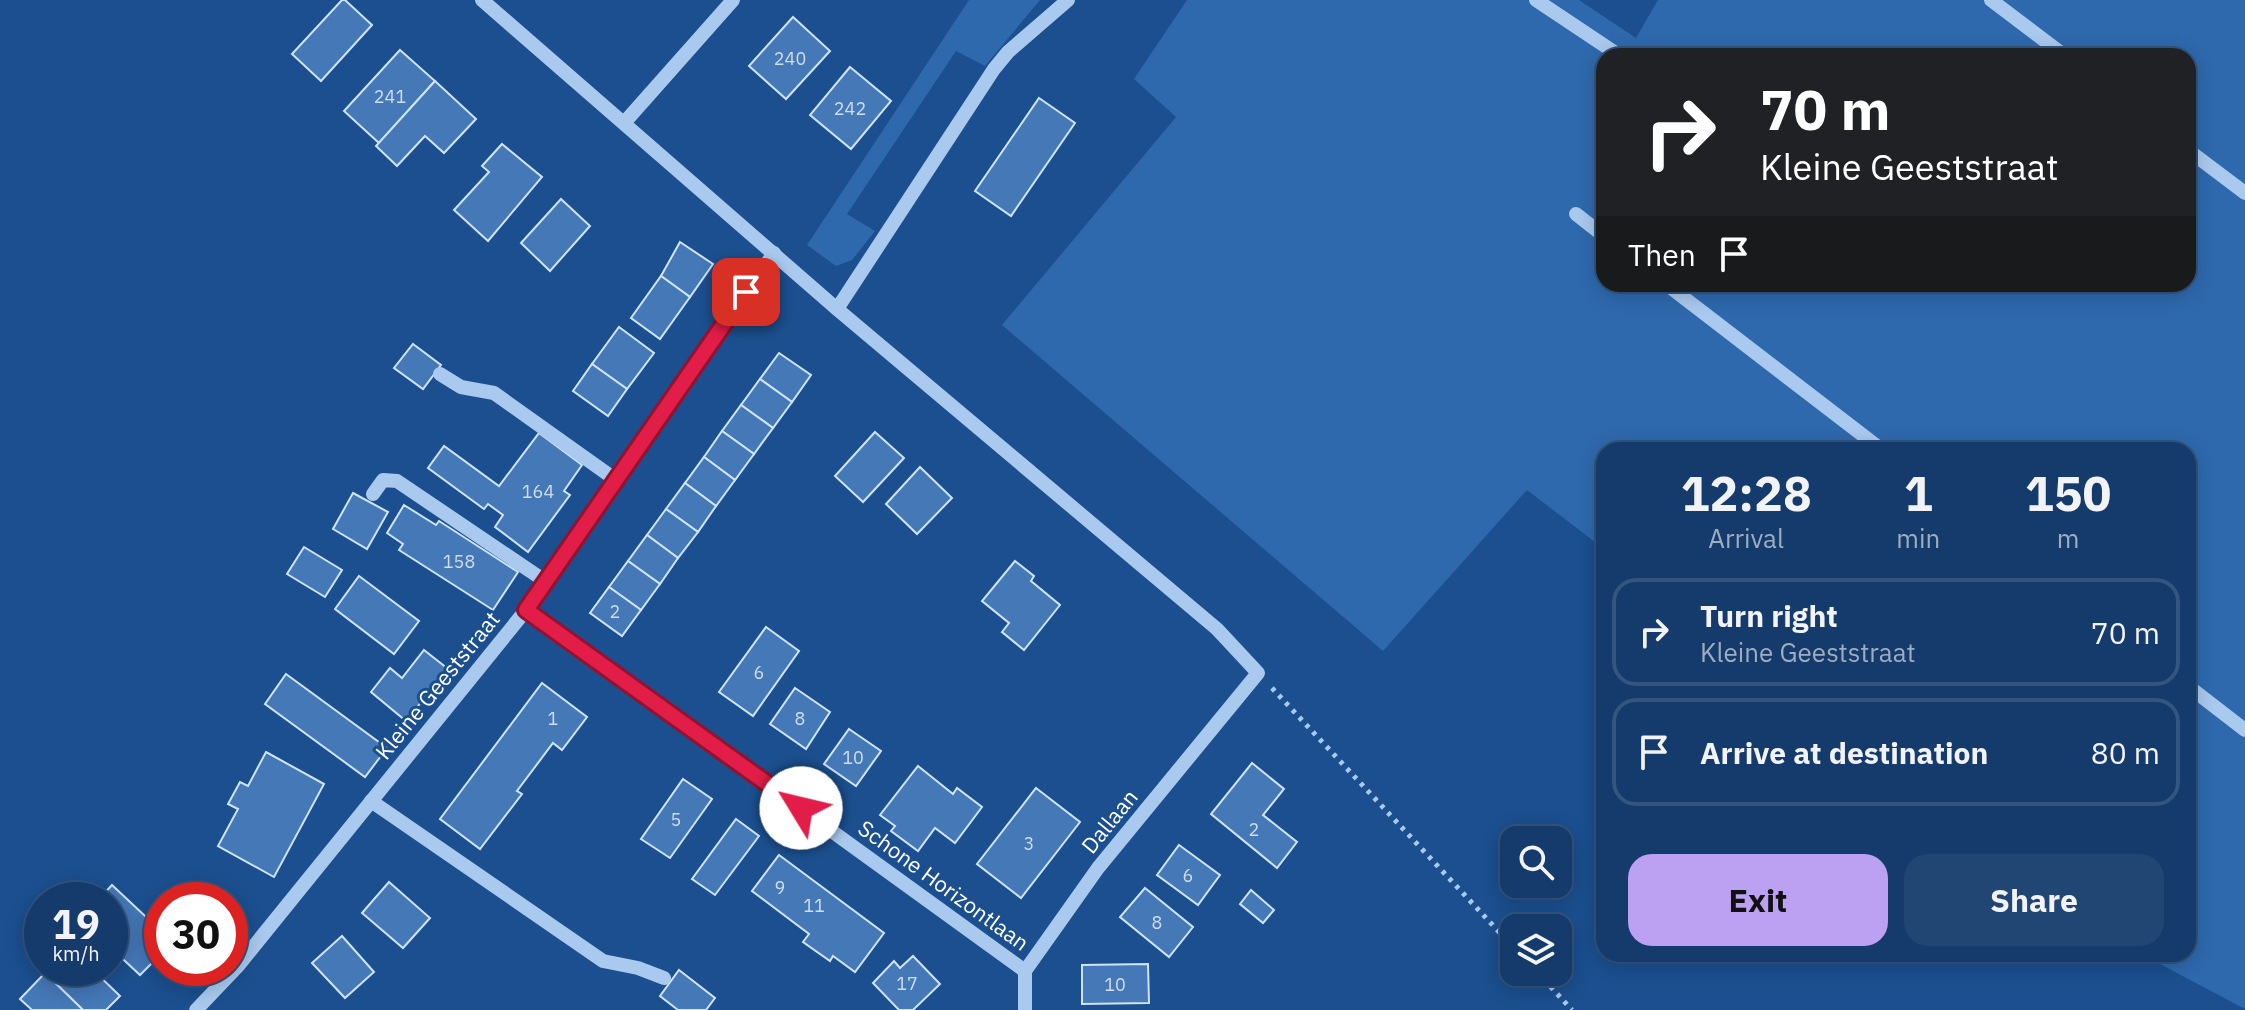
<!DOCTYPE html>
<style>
body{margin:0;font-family:"IBM Plex Sans",sans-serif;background:#214673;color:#f1f3f6;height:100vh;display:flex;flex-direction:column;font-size:30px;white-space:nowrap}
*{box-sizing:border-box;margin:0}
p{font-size:26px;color:#9dadc1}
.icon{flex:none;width:44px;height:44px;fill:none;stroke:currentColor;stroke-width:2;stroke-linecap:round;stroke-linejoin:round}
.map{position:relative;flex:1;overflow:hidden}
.details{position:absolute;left:1596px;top:442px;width:600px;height:520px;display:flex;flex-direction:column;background:#143b6b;border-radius:24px;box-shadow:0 4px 20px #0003,0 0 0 2px #33557e}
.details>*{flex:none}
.banner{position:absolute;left:1596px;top:48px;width:600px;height:244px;border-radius:24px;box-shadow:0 4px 20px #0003,0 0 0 2px #33557e;background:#202124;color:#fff;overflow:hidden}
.controls{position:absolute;left:1500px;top:826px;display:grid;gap:16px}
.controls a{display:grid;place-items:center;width:72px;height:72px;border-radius:16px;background:#143b6b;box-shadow:0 4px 20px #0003,0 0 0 2px #33557e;font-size:40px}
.speed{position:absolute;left:24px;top:882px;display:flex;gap:16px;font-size:40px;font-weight:700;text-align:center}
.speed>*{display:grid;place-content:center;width:104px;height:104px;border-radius:50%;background:#143b6b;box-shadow:0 4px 20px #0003,0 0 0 2px #33557e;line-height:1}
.speed small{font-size:20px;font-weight:400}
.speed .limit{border:12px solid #d22;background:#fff;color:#111}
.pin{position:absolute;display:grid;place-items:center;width:68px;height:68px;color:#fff;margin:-34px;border-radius:16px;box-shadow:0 4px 12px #0006}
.me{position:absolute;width:88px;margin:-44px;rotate:306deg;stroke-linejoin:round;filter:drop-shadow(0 0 6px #0008)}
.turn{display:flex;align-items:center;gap:28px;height:168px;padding:0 32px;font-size:36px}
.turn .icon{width:104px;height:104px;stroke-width:2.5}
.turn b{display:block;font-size:56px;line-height:68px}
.then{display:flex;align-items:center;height:76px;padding:0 32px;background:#0003;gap:16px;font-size:30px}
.eta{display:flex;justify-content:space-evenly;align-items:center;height:136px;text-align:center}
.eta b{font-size:48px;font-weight:700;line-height:56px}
.primary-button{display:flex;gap:16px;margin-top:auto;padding:16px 32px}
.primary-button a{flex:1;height:92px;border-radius:24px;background:#bca0f2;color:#111;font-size:32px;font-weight:700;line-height:92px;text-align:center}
.primary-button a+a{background:#214673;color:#f1f3f6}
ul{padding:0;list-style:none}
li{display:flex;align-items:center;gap:24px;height:108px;margin:0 16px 12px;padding:0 16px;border:4px solid #33557e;border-radius:24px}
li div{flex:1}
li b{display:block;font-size:30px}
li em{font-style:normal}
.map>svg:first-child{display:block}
</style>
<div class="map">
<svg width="2245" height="1010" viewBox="0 0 2245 1010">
<rect width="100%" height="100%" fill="#1b4f8f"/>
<g fill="#2e69ad" fill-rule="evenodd">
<polygon points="969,0 1040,0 985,66 956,51 847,214 875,231 852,260 836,266 807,245"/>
<path d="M1187,0h392l57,38 22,-38h587v1009l-104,-55h47v-504h-584v99l-77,-59 -144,161 -381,-326 174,-208 -42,-38zM1604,56h584v228h-584z"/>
</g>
<g fill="#4478b7" stroke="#cfe3fa" stroke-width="2">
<polygon points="342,0 345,0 372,25 321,81 292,54"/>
<polygon points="793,17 830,51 786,99 749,66"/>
<polygon points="400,50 435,81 379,143 344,111"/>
<polygon points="850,67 891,101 851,149 810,115"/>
<polygon points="435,81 476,119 444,153 425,136 397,166 376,146"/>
<polygon points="1039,98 1075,123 1011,216 975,191"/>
<polygon points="502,144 542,177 488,241 454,210 489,172 482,166"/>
<polygon points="561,199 590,226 550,271 521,243"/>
<polygon points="680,242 713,264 690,297 661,276"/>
<polygon points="661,276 690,297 660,339 631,318"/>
<polygon points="619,327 654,353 627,389 592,364"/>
<polygon points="413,344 441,365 423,389 394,368"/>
<polygon points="779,353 811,375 792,402 760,379"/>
<polygon points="592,364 627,389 608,416 573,391"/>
<polygon points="760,379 792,402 773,428 741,405"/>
<polygon points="741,405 773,428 754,454 722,431"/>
<polygon points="722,431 754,454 735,480 704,457"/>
<polygon points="875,432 904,458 863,502 835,476"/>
<polygon points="539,433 582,465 564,491 570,495 528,552 495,527 503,515 488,504 484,509 428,468 444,446 499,486"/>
<polygon points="704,457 735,480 716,506 685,483"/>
<polygon points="920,467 952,498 917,534 886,504"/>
<polygon points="685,483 716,506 698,532 666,509"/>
<polygon points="353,493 388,512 367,549 333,529"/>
<polygon points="404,505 436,525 439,521 518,572 493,610 399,550 403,544 387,533"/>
<polygon points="666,509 698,532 678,558 647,535"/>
<polygon points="647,535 678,558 660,584 628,561"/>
<polygon points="304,547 342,570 325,597 287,574"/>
<polygon points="628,561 660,584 641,610 609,587"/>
<polygon points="1015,561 1034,576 1031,581 1060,605 1024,650 1002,632 1009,623 982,601"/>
<polygon points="359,576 419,621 394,654 335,609"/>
<polygon points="609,587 641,610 622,636 590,613"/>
<polygon points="766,627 799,651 753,716 719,692"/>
<polygon points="424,650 448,669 406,721 371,692 390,668 402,678"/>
<polygon points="286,674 387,748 365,777 265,704"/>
<polygon points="542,683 587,717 562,750 553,743 517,791 522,794 480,849 440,819"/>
<polygon points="795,688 830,712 806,749 770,724"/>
<polygon points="849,729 881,751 856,786 824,764"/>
<polygon points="266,752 324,784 274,877 218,846 238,809 228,804 240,782 248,786"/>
<polygon points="1252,763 1284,789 1263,815 1297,842 1277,868 1211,814"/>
<polygon points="918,766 953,794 957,788 982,807 955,843 935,828 918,851 891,831 895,826 880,815"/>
<polygon points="683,779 712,799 670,858 641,839"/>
<polygon points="1036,788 1080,822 1021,898 977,864"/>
<polygon points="736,819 759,836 715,895 692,879"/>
<polygon points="1179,845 1220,875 1198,905 1157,875"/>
<polygon points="779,855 884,933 855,972 833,956 830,961 803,942 809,934 752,891"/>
<polygon points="389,882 430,918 403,948 362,913"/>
<polygon points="112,885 162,932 162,953 140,975 110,947 110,900 98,900"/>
<polygon points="1145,888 1193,927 1169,957 1120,917"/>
<polygon points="1251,890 1274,910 1263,923 1240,904"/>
<polygon points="342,936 374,972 345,998 312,963"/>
<polygon points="913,956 940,984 913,1010 899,1010 873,983 894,961 900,968"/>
<polygon points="1148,964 1149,1003 1082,1004 1082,965"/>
<polygon points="50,968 91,968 120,996 106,1010 83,1010 45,973"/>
<polygon points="679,970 715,998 706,1010 678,1010 660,996"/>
<polygon points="45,973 83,1010 32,1010 20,999"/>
</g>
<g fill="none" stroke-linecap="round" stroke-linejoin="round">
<g stroke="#a9c9ee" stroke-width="5" stroke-dasharray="4 6" stroke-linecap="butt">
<polyline points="1272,688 1514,948"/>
<polyline points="1537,972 1572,1010"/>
</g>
<g stroke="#a9c9ee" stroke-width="14">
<polyline points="482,0 837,309 1217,629 1258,673 1098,868 1025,971 1025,1010"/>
<polyline points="1536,0 1620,56"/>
<polyline points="1991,0 2065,56"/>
<polyline points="624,123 733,0"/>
<polyline points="2188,150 2245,193"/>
<polyline points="1576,214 1604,236"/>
<polyline points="1666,284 1882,450"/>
<polyline points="837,309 994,69 1008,52 1068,0"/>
<polyline points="440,374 461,387 494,393 616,480"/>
<polyline points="373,494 383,480 397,481 545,581"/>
<polyline points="526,610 1025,971"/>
<polyline points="2188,686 2245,730"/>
<polyline points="371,801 603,961 638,968 664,978"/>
<polyline points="196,1010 237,967 526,610 774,253"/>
</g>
</g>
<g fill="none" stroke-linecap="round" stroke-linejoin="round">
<defs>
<polyline id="route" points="746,292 526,610 801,808"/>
</defs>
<use href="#route" stroke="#92132f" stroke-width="20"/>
<use href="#route" stroke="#e11d48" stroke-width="14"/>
</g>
<g text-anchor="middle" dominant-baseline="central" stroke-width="6" stroke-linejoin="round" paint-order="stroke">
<g font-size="18" fill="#d0dded">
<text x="790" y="58">240</text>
<text x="390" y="96">241</text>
<text x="850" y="108">242</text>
<text x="538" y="491">164</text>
<text x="459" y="561">158</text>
<text x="615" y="611">2</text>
<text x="759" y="672">6</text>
<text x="553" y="718">1</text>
<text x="800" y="718">8</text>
<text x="853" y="757">10</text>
<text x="676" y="819">5</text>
<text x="1254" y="829">2</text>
<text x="1029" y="843">3</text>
<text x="1188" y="875">6</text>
<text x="780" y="887">9</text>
<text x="814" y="905">11</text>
<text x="1157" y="922">8</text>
<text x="907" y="983">17</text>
<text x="1115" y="984">10</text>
</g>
<g font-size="22" fill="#fff" stroke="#1b4f8f">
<text transform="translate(437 685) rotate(-51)">Kleine Geeststraat</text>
<text transform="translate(1109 821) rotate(-51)">Dallaan</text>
<text transform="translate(944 885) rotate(36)">Schone Horizontlaan</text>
</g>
</g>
</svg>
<div class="controls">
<a><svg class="icon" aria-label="search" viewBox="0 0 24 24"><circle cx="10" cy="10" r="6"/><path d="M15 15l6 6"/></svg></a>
<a><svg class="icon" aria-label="layers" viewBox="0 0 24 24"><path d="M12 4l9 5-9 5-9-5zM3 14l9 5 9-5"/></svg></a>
</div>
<div class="speed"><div>19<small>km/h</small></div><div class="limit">30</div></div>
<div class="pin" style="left:746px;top:292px;background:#d93025"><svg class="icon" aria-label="arrive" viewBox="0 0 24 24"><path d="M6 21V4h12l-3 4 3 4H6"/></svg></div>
<svg class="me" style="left:801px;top:808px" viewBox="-20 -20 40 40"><circle r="19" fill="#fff"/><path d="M0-13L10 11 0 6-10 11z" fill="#e11d48"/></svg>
<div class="banner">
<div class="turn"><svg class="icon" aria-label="right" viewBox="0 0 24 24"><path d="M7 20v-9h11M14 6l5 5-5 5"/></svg><div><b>70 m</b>Kleine Geeststraat</div></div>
<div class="then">Then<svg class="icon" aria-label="arrive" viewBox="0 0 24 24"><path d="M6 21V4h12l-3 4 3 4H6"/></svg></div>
</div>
<section class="details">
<div class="eta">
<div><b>12:28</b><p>Arrival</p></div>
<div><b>1</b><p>min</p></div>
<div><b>150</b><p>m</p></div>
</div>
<ul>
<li><svg class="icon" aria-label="right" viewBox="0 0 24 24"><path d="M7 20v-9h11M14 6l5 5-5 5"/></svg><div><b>Turn right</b><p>Kleine Geeststraat</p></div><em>70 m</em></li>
<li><svg class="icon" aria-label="arrive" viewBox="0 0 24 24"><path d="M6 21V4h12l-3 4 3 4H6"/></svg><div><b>Arrive at destination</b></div><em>80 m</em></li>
</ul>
<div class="primary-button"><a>Exit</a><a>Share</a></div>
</section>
</div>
